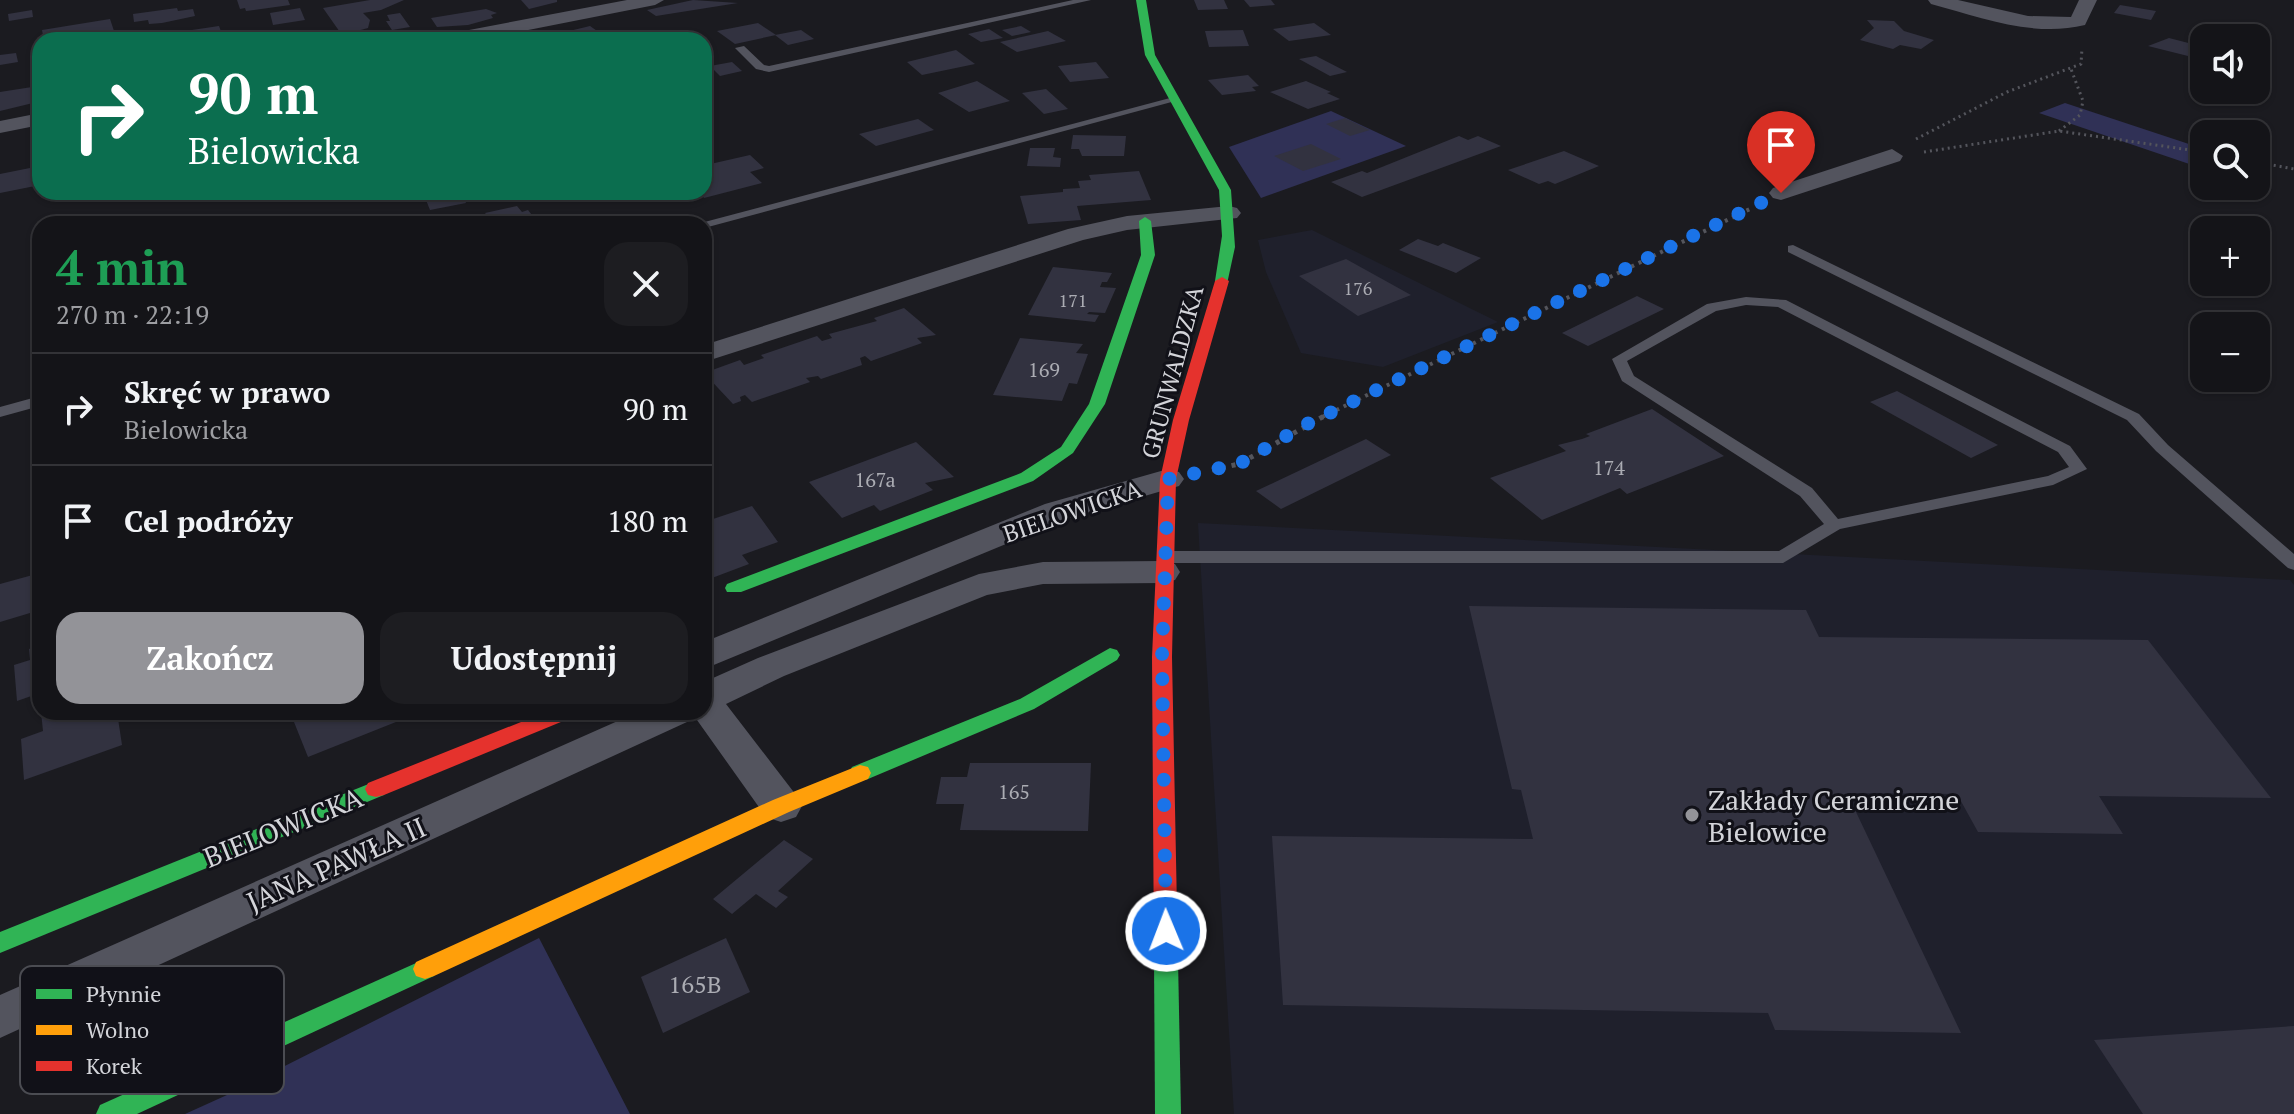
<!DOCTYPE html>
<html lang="pl">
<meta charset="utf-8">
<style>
body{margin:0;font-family:"PT Serif",serif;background:#1d1d21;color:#f1f3f6;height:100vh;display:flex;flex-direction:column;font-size:30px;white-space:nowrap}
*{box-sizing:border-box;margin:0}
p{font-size:26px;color:#9d9ea2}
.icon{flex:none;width:44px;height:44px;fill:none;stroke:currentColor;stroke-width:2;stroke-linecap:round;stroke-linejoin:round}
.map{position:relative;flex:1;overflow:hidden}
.panel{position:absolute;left:32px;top:216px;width:680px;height:504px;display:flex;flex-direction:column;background:#141418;border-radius:24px;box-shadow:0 2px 6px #0004,0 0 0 2px #333337}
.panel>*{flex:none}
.top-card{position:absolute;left:32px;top:32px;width:680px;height:168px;border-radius:24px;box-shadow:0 2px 6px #0004,0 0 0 2px #333337;background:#0b6e4f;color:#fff;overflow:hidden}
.controls{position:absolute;left:2190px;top:24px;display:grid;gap:16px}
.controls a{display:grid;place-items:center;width:80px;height:80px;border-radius:16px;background:#141418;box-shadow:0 2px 6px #0004,0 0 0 2px #333337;font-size:40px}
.pin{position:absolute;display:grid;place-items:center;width:68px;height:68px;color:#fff;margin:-82px -34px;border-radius:50% 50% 50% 0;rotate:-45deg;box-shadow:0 0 8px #0007}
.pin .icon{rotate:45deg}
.me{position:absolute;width:88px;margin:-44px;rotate:359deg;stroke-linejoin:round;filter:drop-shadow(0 0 6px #0008)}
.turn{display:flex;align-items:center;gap:28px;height:168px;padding:0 24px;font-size:36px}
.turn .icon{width:104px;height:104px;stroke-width:2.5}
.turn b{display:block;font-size:56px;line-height:68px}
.round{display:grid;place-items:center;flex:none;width:84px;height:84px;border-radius:24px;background:#1d1d21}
.summary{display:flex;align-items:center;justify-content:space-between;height:136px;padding:0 24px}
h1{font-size:48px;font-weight:600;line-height:60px;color:#1e9e55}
.cta{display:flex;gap:16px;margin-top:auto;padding:16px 24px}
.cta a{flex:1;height:92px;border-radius:24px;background:#939398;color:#fff;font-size:32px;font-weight:600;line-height:92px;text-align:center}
.cta a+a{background:#1d1d21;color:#f1f3f6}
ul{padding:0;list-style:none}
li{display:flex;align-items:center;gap:24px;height:112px;padding:0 24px;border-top:2px solid #333337}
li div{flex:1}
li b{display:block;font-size:30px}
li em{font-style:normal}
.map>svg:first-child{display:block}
</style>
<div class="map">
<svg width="2294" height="1114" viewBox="0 0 2294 1114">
<rect width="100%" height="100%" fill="#1b1b20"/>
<g fill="#1f202c">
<polygon points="1312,230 1498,322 1383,367 1301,353 1266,272 1258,240"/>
<polygon points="1198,523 2290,580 2294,585 2294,1114 1234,1114"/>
</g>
<g fill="#303156">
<polygon points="2065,103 2204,149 2204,169 2039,113"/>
<polygon points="1331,111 1406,146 1261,198 1229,147"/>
<polygon points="539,938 630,1114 185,1114 227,1095"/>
</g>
<g fill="#323240">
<polygon points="237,0 288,0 290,5 246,11 245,8 240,9"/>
<polygon points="370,0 404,0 381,10 363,13 370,20 368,28 342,35 323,8"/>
<polygon points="521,0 557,0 557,2 529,9"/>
<polygon points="693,0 738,3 656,16 647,10"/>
<polygon points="1194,0 1224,0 1228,9 1198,10"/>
<polygon points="1244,0 1271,0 1275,5 1250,7"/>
<polygon points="2120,5 2156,11 2151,20 2114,13"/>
<polygon points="177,8 178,11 193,9 195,16 162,23 149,24 148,20 134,22 133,14"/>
<polygon points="300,8 305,20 273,25 270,13"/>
<polygon points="486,9 497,13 491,15 493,18 468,25 437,27 431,18"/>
<polygon points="32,10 33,17 9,21 8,14"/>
<polygon points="400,13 410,27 392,30 386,21 390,21 387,15"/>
<polygon points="110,19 114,31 44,40 42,30"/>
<polygon points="1867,20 1894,21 1904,31 1934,40 1921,49 1900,45 1893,49 1860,40 1874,28"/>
<polygon points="758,23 776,35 735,44 717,31"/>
<polygon points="1314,23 1331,35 1289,41 1273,29"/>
<polygon points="219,26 223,37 167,40 165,34"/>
<polygon points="590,26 610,40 557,40 565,37 561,33"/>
<polygon points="1021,26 1031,32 1012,36 1002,30"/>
<polygon points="989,29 1003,38 981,42 968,34"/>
<polygon points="801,30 814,39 788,45 775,35"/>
<polygon points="1243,30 1249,46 1209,47 1205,31"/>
<polygon points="1048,31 1066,41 1017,52 1000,42"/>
<polygon points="2169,38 2204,47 2204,60 2148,46"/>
<polygon points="956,50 975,64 922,75 907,62"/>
<polygon points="16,53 18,62 0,65 0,55"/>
<polygon points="1316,56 1347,72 1330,76 1299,59"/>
<polygon points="732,62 742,71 720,76 710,66"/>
<polygon points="1096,62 1109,78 1070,82 1058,66"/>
<polygon points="1248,75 1259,86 1252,87 1256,91 1222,95 1208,80"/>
<polygon points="977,81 1010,101 969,112 938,93"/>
<polygon points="1306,81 1331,92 1327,93 1340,99 1308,109 1270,92"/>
<polygon points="32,87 33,103 0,111 0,92"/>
<polygon points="1046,89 1068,109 1044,114 1022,93"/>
<polygon points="1345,118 1370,130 1350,136 1326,124"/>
<polygon points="918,119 934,130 876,146 859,134"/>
<polygon points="1073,135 1126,136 1124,156 1082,156 1079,149 1071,149"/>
<polygon points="1459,136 1468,140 1478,136 1501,146 1362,197 1331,182 1362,171 1367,173"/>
<polygon points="1311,144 1341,159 1303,171 1274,156"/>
<polygon points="1030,148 1055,148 1053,157 1061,158 1060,167 1027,166"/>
<polygon points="1564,151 1599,166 1555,184 1548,181 1539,184 1508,170"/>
<polygon points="750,155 764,168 750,172 762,183 704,198 699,192 704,192 706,165"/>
<polygon points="40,166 40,185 0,193 0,174"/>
<polygon points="1139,171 1151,200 1077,206 1081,220 1028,224 1020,196 1063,192 1063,189 1080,188 1078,181 1091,180 1089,175"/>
<polygon points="441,192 462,192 466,203 430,210 424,195"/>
<polygon points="517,206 522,212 528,210 539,224 471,224 489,218 485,213"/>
<polygon points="1418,239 1438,246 1443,243 1481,258 1456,273 1399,250"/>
<polygon points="1346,259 1411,295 1358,316 1299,276"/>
<polygon points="1053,267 1112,273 1107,282 1102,282 1100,287 1116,288 1105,313 1089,312 1087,314 1099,315 1095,322 1028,315"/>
<polygon points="1637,296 1664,309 1588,346 1562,333"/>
<polygon points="904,308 936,335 917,338 922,343 871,361 865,356 860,358 862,365 821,379 818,376 806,378 810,382 752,402 745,395 740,397 741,401 733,404 704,373 740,360 744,365 764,358 761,355 817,336 822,341 832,338 829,334 877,321 874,318"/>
<polygon points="1020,338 1083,344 1076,353 1088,354 1077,384 1069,383 1062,401 993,395"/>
<polygon points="1897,391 1998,445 1971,458 1870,402"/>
<polygon points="1652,409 1724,456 1627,494 1620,488 1542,520 1490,478 1566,451 1558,445 1582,439 1590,436 1586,434"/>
<polygon points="1366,439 1391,455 1281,509 1256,491"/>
<polygon points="916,442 954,477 925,483 933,490 880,511 874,505 842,518 809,482"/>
<polygon points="752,506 778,542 742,555 749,564 704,581 704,522"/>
<polygon points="40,573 40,610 0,622 0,584"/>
<polygon points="1469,606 1806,610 1819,637 2148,640 2271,798 2099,796 2123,834 1978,832 1957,794 1847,793 1961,1033 1775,1030 1768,1013 1283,1005 1272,836 1533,839 1521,790 1512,789"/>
<polygon points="40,645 40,693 17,701 14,665 30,660 29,649"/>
<polygon points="41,712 117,712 122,745 24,780 21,739 43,731"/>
<polygon points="290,712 421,712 308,757"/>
<polygon points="970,763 1091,763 1088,831 960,830 964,804 936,804 941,777 967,777"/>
<polygon points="784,840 813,859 778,891 788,897 776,908 756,894 732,914 713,899"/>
<polygon points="726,938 750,992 663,1033 641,977"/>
<polygon points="2294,1026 2294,1114 2143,1114 2094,1040"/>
</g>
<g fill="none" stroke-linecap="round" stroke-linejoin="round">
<g stroke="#54555c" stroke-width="3" stroke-dasharray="2 4" stroke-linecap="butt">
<polyline points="2059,131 2080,115 2083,101 2071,69"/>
<polyline points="1916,139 2007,92 2081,64 2082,48"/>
<polyline points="1924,152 2059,131 2204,152"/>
<polyline points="2256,162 2294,169"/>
</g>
<polyline stroke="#54555c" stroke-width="4" stroke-dasharray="3 5" stroke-linecap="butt" points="1322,417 1752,208"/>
<polyline stroke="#54555c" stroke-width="5" stroke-dasharray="4 6" stroke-linecap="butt" points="1212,470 1239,464 1326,415"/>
<g fill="#53545e" fill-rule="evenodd">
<polygon points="1073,0 1091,0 769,72 756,69 735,48 744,46 764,65 769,66"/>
<polygon points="1170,98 1179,100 708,227 697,224"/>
<polygon points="1793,245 2139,414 2168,445 2294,554 2294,570 2288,568 2156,451 2127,420 1788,252 1788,246"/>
<path d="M1746,297l40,3 284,146 17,23 -34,16 -213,44 -57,34h-617l-9,-6 9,-6h613l45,-27 -24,-28 -178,-115 -10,-22 95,-55zM1746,305l32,2 280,145 11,15 -21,9 -210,43 -26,-31 -178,-112 -7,-15 89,-50z"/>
<polygon points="40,396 40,406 0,417 0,407"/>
</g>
<g fill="#53545e" fill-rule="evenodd">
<polygon points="627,0 664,0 655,5 477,40 439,40 448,34"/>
<path d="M1928,0h30l70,16 43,1 8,-17h18l-12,25c-52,13 -105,-8 -154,-21z"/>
<polygon points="40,113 40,125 0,133 0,121"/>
<polygon points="1892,149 1903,156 1900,161 1781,200 1773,198 1769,193 1773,188"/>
<polygon points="1229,206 1237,208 1241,213 1237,218 1127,230 1083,240 704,362 704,345 1068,229 1127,216"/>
<polygon points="1168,469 1179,472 1184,479 1179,486 1069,518 704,669 704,642 1045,504"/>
<polygon points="1163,561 1175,564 1180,572 1175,580 1163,583 1043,584 987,595 784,676 726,704 796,795 802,806 796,817 781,822 766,817 692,713 687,722 0,1038 0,995 638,712 704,712 704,682 758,658 979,574 1043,562"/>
</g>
<g fill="#30b455" fill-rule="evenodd">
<polygon points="1136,0 1146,0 1155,55 1231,190 1235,247 1227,284 1217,284 1215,281 1222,236 1219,190 1145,55"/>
<polygon points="1145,217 1151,221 1155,255 1105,404 1073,453 1033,481 741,592 727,592 725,588 727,584 1021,473 1061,447 1089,404 1141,255 1139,221"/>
<polygon points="1110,648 1117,650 1120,655 1117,660 1034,709 868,779 860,781 852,779 849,773 852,767 1020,699"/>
<polygon points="376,781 384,783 387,789 384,795 0,953 0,932"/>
<polygon points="1166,949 1175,952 1178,959 1181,1114 1155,1114 1154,959 1157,952"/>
<polygon points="425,959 434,962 437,969 434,976 137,1114 96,1114 100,1105"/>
</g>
<polygon fill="#ff9f0a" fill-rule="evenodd" points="860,765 868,767 871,773 868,779 789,812 434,976 425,979 416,976 413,969 416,962 773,800"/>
<g fill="#e5322d" fill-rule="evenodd">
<polygon points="1222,277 1229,281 1189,420 1176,479 1172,657 1178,959 1175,966 1166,969 1157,966 1154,959 1152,657 1160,479 1173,420 1215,281"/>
<polygon points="546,712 576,712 573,717 384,795 376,797 368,795 365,789 368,783"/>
</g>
</g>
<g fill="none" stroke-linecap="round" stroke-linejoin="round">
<polyline stroke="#1a73e8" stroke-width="14" stroke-dasharray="0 25.2" points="1166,931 1162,657 1168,479 1239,464 1305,425 1781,193"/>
</g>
<circle fill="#939398" stroke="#111118" stroke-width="3" cx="1692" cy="815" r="8"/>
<g text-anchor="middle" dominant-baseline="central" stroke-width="6" stroke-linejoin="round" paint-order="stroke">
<g font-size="18" fill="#abacb3">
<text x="1358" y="288">176</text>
<text x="1073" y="300">171</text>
</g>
<g font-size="20" fill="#abacb3">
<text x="1044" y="369">169</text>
<text x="1609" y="467">174</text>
<text x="875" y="479">167a</text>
<text x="1014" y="791">165</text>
</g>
<g font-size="24" fill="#d3d4d9" stroke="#111118">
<text transform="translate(1172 372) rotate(-75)">GRUNWALDZKA</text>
<text transform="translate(1072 511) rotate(-19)">BIELOWICKA</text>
</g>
<g font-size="24" fill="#abacb3">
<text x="695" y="984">165B</text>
</g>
<g font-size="28" fill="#d3d4d9" stroke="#111118" text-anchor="start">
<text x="1708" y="799">Zakłady Ceramiczne<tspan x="1708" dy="32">Bielowice</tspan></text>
</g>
<g font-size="28" fill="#d3d4d9" stroke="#111118">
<text transform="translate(283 827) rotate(-22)">BIELOWICKA</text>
<text transform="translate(336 864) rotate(-24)">JANA PAWŁA II</text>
</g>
</g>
<rect x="20" y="966" width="264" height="128" rx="12" fill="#111118" stroke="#4b4c52" stroke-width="2"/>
<rect x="36" y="989" width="36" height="10" fill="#30b455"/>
<rect x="36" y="1025" width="36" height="10" fill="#ff9f0a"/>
<rect x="36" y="1061" width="36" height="10" fill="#e5322d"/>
<g font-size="22" fill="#d3d4d9">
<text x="86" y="1002">Płynnie</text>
<text x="86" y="1038">Wolno</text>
<text x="86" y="1074">Korek</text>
</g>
</svg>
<div class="controls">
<a><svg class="icon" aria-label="sound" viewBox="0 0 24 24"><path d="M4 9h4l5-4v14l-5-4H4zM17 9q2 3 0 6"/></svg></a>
<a><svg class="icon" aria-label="search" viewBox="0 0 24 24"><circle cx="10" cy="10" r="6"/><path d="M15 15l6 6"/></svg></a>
<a>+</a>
<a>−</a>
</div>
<div class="pin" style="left:1781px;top:193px;background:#d93025"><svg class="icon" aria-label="arrive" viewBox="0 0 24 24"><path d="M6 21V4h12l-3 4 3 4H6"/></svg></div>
<svg class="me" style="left:1166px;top:931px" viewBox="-20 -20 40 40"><circle r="17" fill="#1a73e8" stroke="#fff" stroke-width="3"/><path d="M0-11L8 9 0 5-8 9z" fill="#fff"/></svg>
<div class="top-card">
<div class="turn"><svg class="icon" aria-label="right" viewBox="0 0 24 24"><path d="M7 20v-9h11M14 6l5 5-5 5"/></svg><div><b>90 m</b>Bielowicka</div></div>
</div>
<section class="panel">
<div class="summary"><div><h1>4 min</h1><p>270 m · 22:19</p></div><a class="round"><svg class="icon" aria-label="close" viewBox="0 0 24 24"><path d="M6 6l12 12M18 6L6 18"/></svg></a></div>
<ul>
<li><svg class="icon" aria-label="right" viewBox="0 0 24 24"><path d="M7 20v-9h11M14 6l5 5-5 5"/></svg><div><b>Skręć w prawo</b><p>Bielowicka</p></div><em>90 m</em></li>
<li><svg class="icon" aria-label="arrive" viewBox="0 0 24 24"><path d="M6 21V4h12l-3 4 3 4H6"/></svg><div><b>Cel podróży</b></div><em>180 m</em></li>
</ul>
<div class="cta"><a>Zakończ</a><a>Udostępnij</a></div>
</section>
</div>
